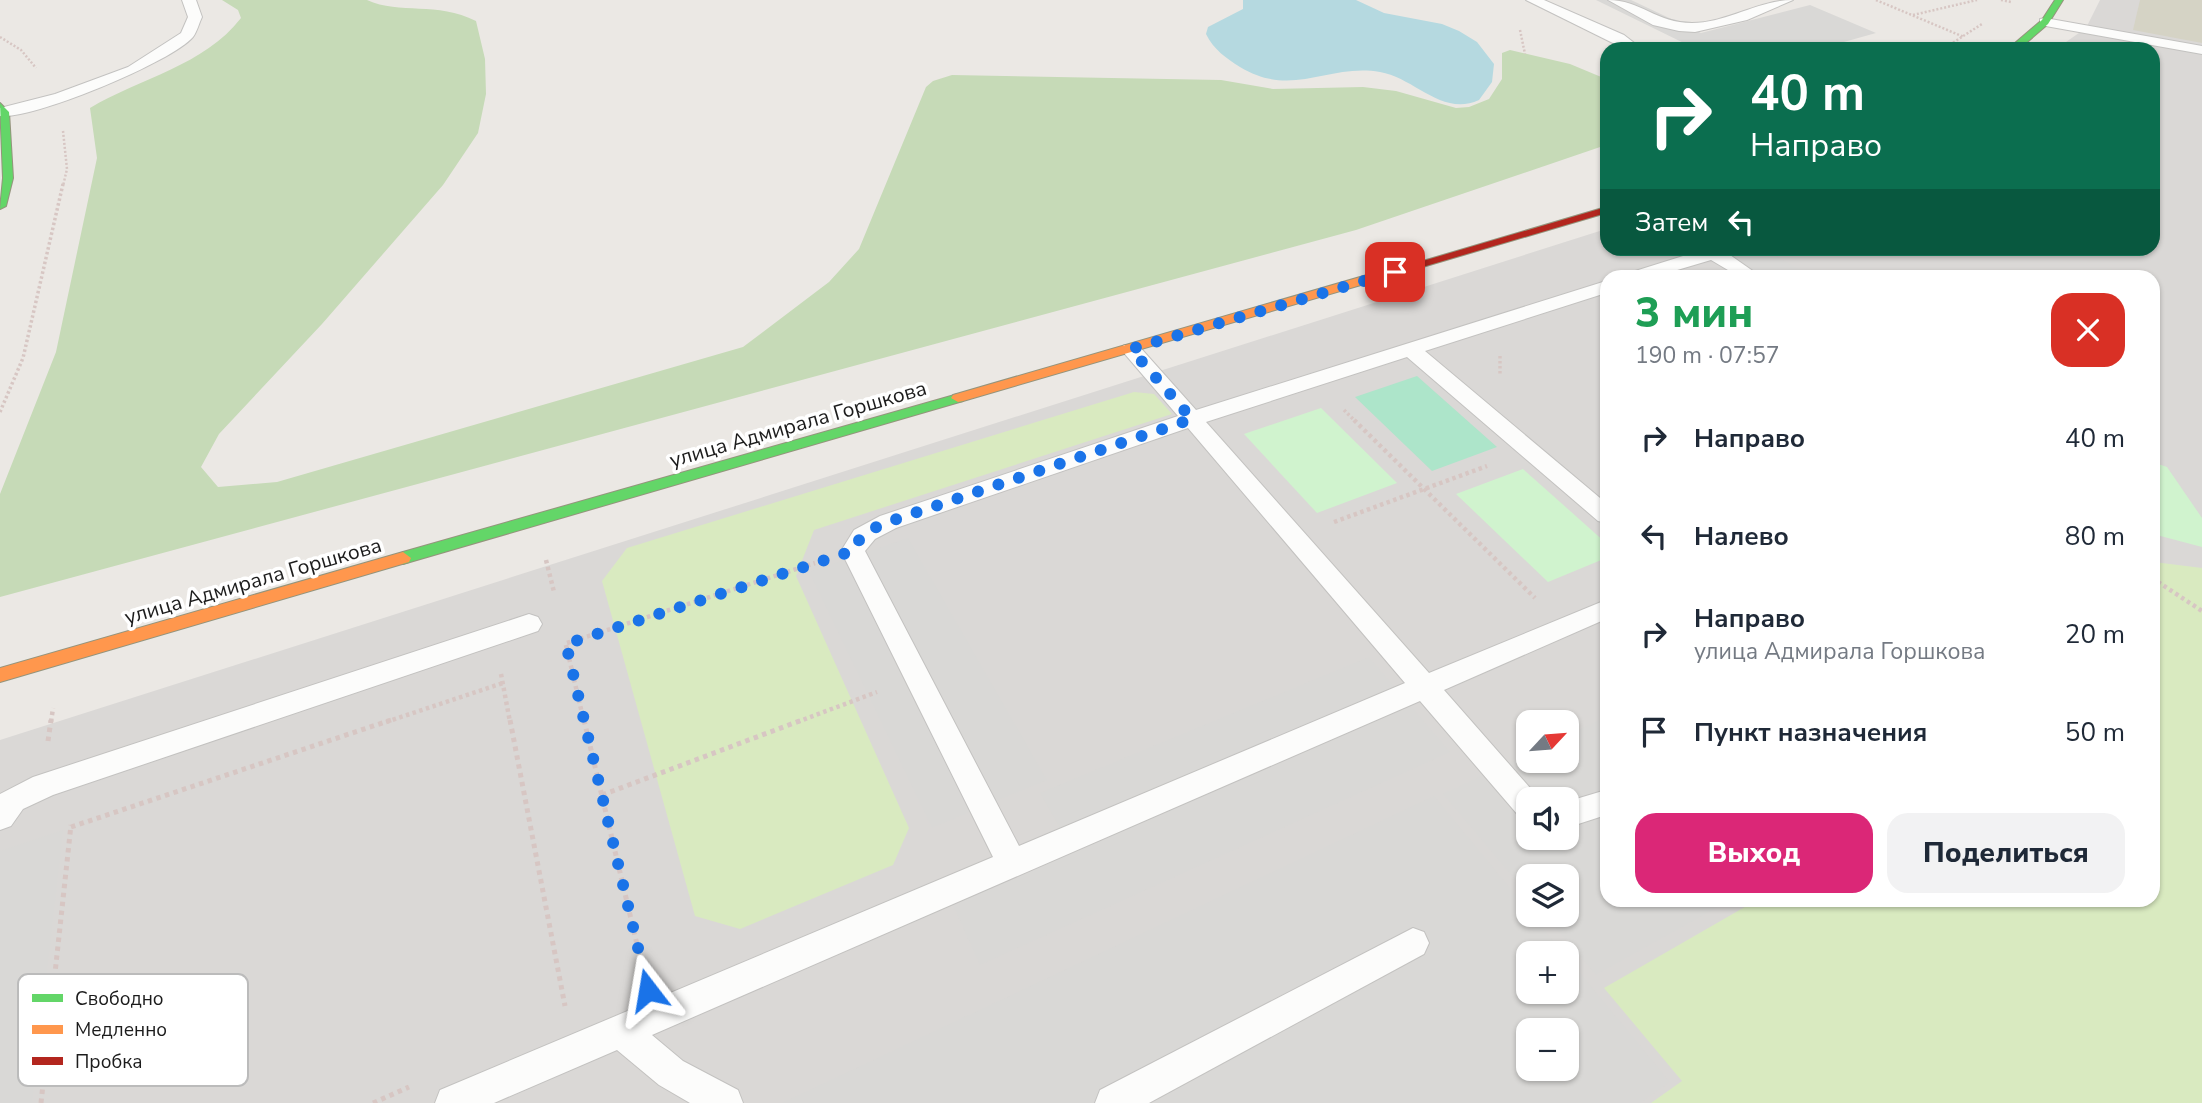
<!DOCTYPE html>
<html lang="ru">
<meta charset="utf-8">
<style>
body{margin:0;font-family:"Nunito Sans",sans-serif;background:#f2f2f3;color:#1f2937;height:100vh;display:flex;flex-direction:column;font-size:26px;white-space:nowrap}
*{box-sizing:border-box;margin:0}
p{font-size:23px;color:#747a83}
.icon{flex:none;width:38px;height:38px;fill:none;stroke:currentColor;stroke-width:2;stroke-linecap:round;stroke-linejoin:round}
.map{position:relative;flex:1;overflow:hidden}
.sheet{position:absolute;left:1600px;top:270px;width:560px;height:637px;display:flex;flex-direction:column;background:#fff;border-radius:21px;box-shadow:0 2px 5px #0004}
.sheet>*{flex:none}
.hud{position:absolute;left:1600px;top:42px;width:560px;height:214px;border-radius:21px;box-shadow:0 2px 5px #0004;background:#0b6e4f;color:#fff;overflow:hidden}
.needle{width:46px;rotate:64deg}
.fabs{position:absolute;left:1516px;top:710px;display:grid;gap:14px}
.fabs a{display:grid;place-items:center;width:63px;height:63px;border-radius:14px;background:#fff;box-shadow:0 2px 5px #0004;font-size:35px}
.pin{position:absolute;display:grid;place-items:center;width:60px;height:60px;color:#fff;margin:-30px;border-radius:14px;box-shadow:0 4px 10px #0006}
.me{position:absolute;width:77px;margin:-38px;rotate:346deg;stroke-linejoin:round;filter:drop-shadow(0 0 5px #0008)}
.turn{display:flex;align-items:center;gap:24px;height:147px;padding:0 35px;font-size:32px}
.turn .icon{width:91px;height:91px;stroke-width:2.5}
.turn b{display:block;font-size:49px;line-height:60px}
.then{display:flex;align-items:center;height:66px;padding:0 35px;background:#0003;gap:14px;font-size:26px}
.round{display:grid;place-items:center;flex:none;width:74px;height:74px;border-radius:21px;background:#f2f2f3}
.overview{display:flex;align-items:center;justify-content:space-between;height:119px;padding:0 35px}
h1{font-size:42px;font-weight:800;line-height:52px;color:#1e9e55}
.action{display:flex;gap:14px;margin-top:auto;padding:14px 35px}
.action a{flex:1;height:80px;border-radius:21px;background:#db2777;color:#fff;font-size:28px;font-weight:800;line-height:80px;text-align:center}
.action a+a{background:#f2f2f3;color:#1f2937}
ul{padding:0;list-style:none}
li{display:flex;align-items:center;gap:21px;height:98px;padding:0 35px}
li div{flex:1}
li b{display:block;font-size:26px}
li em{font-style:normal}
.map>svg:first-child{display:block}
</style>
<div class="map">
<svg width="2202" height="1103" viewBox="0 0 2202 1103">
<rect width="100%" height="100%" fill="#ebe8e4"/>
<path fill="#dad8d6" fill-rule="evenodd" d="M2100,0h102v1103h-2202v-363l1606,-511v19h546v-199h-96l30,-21zM1606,276h546v624h-546zM1528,723h38v38h-38zM1528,800h38v38h-38zM1528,877h38v38h-38zM1528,954h38v38h-38zM1528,1031h38v38h-38z"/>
<g fill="#d9d8d6" fill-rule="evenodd">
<polygon points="1596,0 1631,0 1701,33 1810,5 1876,33 1819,49 1696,49"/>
<polygon points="1739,249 1764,249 1810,276 1759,276 1723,254"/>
<polygon points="908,538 1047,780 932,828 809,572"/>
<polygon points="1369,657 1450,752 980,965 948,894 1068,842 1040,793"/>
<path d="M1606,717v183h125l-135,75 -51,-60h21v-38h-38v18l-85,-101 85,-40v7h38v-25zM1528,800h38v38h-38z"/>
<path d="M1434,796l94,114v5h4l32,39h-36v38h38v-36l104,126 -30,21h-858zM1528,1031h38v38h-38z"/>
<polygon points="63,830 32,1103 0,1103 0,851"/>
</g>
<polygon fill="#d5d3c5" points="2140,0 2202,0 2202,43 2133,30"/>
<g fill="#d9eac0">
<polygon points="1134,392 1154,394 1172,414 814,530 796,576 909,828 893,865 740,929 695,916 602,581 627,548"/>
<polygon points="2154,562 2202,568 2202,1103 1651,1103 1682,1081 1604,988 1757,900 2152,900"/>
</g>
<path fill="#c6dab7" d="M222,0h145c33,15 70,1 109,21l9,38 1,35 -8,39 -35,52 -121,139 -103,110 -18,33 17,20 59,-5 466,-135 86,-65 30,-33 67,-162 7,-6 19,-6 269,5 52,9 90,-2 33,4 60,17 13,-1 20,-8 13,-20v-26l8,-3 60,14 36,15v66l-250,85 -1356,367v-103l56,-142 41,-194 -7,-50c50,-30 114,-42 151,-90l-3,-8z"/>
<g fill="#d0f3ce">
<polygon points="1321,408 1397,483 1317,513 1244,434"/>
<polygon points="2152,462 2167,467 2202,518 2202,547 2153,534"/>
<polygon points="1523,469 1606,543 1606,558 1548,582 1456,494"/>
</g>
<polygon fill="#ade5ca" points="1417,376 1497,447 1432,471 1355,397"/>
<path fill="#b5d9e0" d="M1243,0h113l28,13 58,11 17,7 18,11 17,22 -2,18 -13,18c-37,17 -64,-22 -99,-28 -52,-9 -87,27 -140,-5 -14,-9 -26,-17 -34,-33l2,-7 35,-18z"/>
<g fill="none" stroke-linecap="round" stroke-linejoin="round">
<defs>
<g id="lane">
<path d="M182,0h14l6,17c-3,6 -5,15 -9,20 -21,25 -161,83 -193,79v-8l55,-14 73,-27 53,-34 7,-16z"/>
<polygon points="1526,0 1544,0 1624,35 1642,49 1625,49"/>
<path d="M1608,0c32,0 49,23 84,23 35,0 66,-23 101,-23l-46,20 -52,12 -16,-1 -26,-6z"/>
<polygon points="2045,18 2202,46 2202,54 2040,25 2040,19"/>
<polygon points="1697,248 1720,248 1760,276 1738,276 1711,260 1657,276 1629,276 1632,272 1699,251"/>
<path d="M1606,281v12l-181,58 181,152v20l-8,-2 -191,-164 -201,65 223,251 177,-73v19l-162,71 94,107 2,3h-12v19l-10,-4 -98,-114 -768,334 31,26 55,29 5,13h-53l-31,-18 -42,-35 -123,53h-59l5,-13 553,-233 -152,-306 13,-21 26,-14 298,-100 -54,-63 -3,-4 3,-4h14l58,65zM1188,428l217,255 -386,163 -154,-295 10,-12 21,-11z"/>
<polygon points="529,614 538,617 542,624 538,631 53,795 23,809 11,826 0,830 0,794 33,777"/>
<polygon points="1606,790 1606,815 1566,828 1566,802"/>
<polygon points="1413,928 1424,932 1429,943 1424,954 1149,1103 1095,1103 1100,1090"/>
</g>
<g id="fast">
<polygon points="2055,0 2063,0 2048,24 2019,49 2008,49 2042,20"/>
<polygon points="0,103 9,112 13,178 6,206 0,209 3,178"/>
<polygon points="958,394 963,395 965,398 963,401 403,564 395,558 403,552"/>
</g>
<g id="slow">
<polygon points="1405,264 1411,268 1409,271 963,401 958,402 951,398 953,395"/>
<polygon points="403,552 411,558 409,562 0,682 0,668"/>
</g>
<polygon id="jam" points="1606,207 1606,213 1409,271 1401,271 1399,268"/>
</defs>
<use href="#lane" stroke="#c3c2c0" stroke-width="2"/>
<use href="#fast" stroke="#94947c" stroke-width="2"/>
<use href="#slow" stroke="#94947c" stroke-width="2"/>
<use href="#jam" stroke="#94947c" stroke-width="2"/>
<g stroke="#d7c6c3" stroke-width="2.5" stroke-dasharray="2 2" stroke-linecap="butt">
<polyline points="1876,0 1964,37"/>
<polyline points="2001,0 2011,2"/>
<polyline points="1913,15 1977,0"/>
<polyline points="1520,30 1525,54"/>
<polyline points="0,37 21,50 36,68"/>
<polyline points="1943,49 1982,24"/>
<polyline points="63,131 67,169 63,186"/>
</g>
<g stroke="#d7c6c3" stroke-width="3.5" stroke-dasharray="2.5 2.5" stroke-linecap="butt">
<polyline points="1500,356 1500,375"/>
<polyline points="1344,410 1356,422"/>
<polyline points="0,412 23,358 63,184"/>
</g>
<g stroke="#d7c6c3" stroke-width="4.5" stroke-dasharray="3.5 3.5" stroke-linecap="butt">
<polyline points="1354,420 1535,598"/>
<polyline points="1334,522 1487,466"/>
<polyline points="546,560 554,592"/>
<polyline points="2152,578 2202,611"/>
<polyline points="567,643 815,563"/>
<polyline points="566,645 584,722"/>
<polyline points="501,674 510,722"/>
<polyline points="51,722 53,708"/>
<polyline points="386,722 503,683"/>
<polyline points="797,722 877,692"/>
</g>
<g stroke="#d7c6c3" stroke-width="5" stroke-dasharray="4.5 4.5" stroke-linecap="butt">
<polyline points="510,720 565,1006"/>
<polyline points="584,720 644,974"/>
<polyline points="48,741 51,720"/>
<polyline points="602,795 802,720"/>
<polyline points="71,827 391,720"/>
<polyline points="41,1103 71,825"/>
<polyline points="373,1103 409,1087"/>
</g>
<use href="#lane" fill="#fcfcfb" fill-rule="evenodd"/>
<use href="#fast" fill="#63d668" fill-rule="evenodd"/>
<use href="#slow" fill="#ff974d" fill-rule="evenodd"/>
<use href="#jam" fill="#b3261e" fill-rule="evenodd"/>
</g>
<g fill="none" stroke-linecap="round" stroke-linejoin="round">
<path stroke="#1a73e8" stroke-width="12" stroke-dasharray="0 21.6" d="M648,990l-82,-346 287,-93c7,-17 18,-22 35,-29l304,-103 -61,-70 264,-77"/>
</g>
<g text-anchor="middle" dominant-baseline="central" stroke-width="7" stroke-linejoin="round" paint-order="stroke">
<g font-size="21" fill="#1c1c1c" stroke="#fff">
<text transform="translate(798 424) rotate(-16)">улица Адмирала Горшкова</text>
<text transform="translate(253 581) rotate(-16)">улица Адмирала Горшкова</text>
</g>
</g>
<rect x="18" y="974" width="230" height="112" rx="10" fill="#fff" stroke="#bbb" stroke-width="2"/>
<rect x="32" y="994" width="31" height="8" fill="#63d668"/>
<rect x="32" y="1025" width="31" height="9" fill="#ff974d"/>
<rect x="32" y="1057" width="31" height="8" fill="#b3261e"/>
<g font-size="19" fill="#1c1c1c">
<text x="75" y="1005">Свободно</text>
<text x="75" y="1036">Медленно</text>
<text x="75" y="1068">Пробка</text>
</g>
</svg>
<div class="fabs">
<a><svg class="needle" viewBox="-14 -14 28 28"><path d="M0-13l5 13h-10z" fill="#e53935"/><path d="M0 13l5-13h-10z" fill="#747a83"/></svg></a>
<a><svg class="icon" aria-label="sound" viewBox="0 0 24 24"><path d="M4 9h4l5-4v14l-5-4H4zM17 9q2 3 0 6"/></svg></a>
<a><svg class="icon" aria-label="layers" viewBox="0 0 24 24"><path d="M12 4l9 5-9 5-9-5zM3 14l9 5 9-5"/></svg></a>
<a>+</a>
<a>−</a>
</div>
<div class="pin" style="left:1395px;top:272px;background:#d93025"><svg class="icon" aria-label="arrive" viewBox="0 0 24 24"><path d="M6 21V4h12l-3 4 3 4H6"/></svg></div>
<svg class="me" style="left:648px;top:990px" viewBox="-20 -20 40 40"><path d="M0-17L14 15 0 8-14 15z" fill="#1a73e8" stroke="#fff" stroke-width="4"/></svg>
<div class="hud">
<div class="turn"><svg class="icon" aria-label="right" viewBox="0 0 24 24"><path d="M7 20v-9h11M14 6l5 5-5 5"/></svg><div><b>40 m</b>Направо</div></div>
<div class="then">Затем<svg class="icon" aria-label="left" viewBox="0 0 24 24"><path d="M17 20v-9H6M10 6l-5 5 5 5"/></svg></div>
</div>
<section class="sheet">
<div class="overview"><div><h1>3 мин</h1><p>190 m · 07:57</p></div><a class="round" style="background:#d93025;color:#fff"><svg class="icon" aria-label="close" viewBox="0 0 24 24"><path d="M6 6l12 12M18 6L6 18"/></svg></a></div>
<ul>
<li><svg class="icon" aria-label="right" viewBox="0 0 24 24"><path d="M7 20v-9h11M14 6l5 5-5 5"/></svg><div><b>Направо</b></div><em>40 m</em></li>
<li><svg class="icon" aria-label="left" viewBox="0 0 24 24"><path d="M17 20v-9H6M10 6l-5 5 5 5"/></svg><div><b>Налево</b></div><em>80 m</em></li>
<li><svg class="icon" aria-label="right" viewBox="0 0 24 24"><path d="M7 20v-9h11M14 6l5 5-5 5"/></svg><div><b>Направо</b><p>улица Адмирала Горшкова</p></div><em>20 m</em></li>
<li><svg class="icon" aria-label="arrive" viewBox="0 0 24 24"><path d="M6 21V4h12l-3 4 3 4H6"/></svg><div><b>Пункт назначения</b></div><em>50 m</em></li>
</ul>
<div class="action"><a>Выход</a><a>Поделиться</a></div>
</section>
</div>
